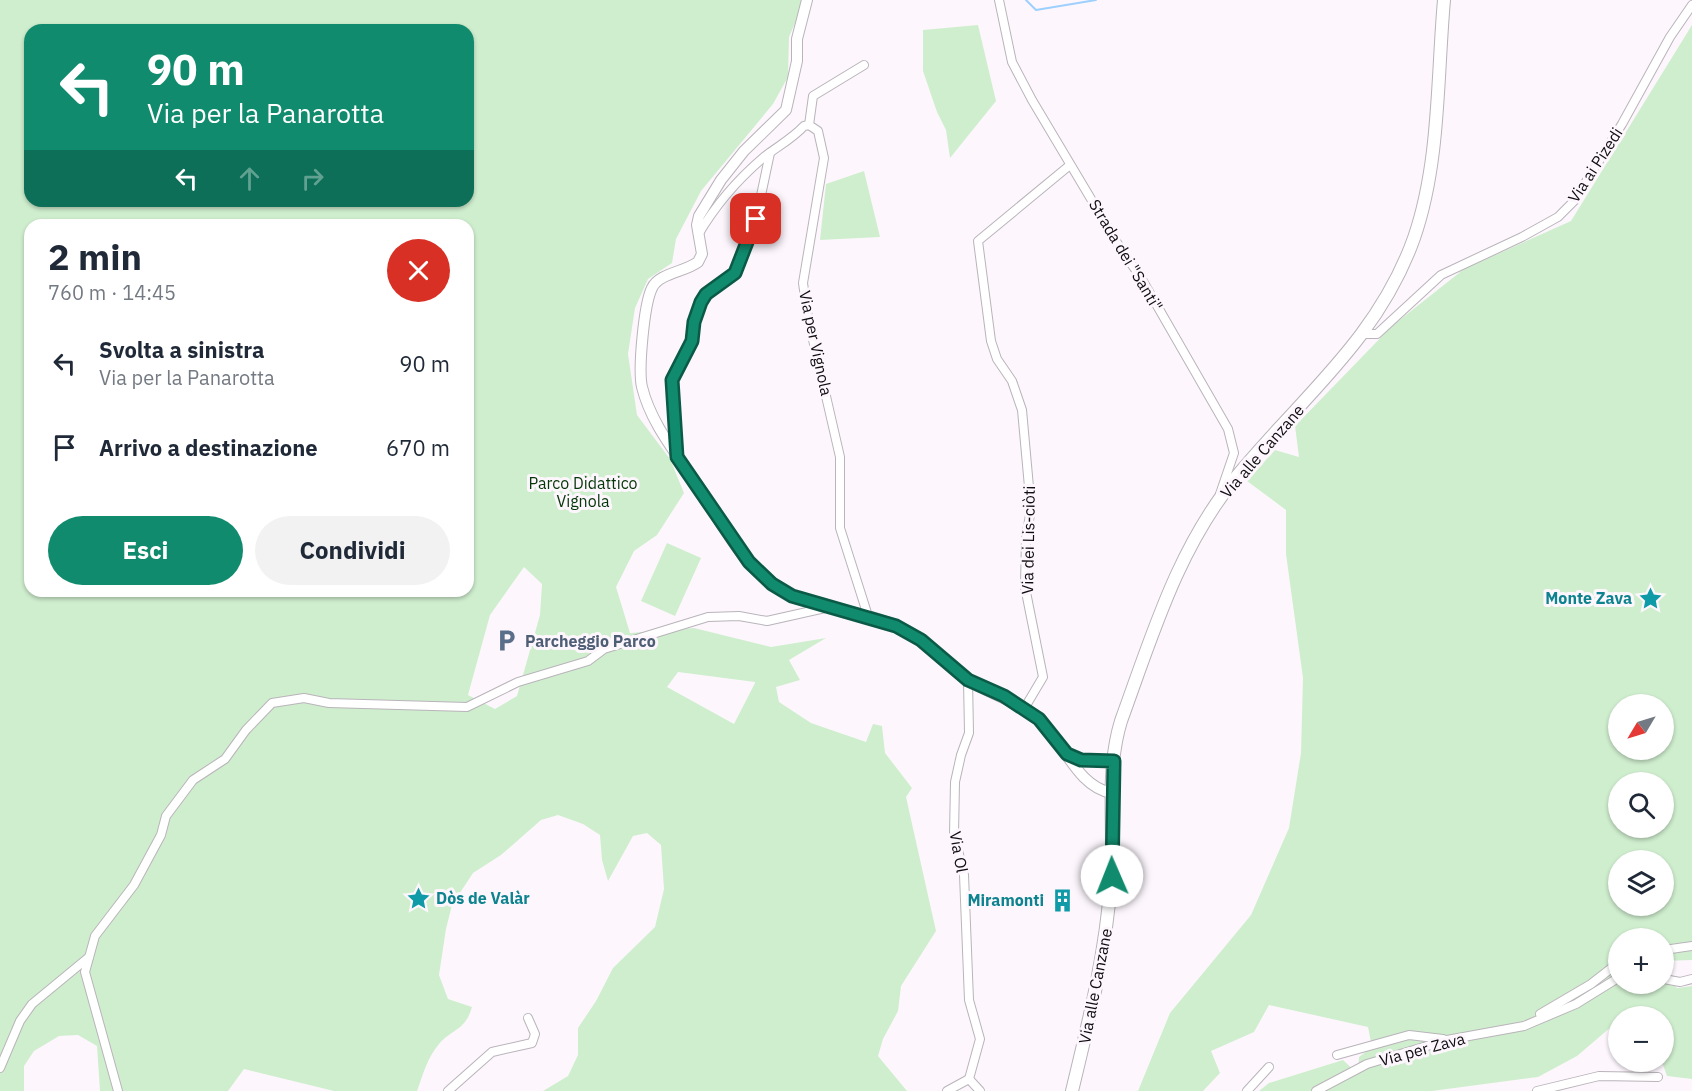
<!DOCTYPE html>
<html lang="it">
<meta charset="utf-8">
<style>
body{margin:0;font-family:"IBM Plex Sans",sans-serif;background:#f2f2f3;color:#1f2937;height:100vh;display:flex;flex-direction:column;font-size:22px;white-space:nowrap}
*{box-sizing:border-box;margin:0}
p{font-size:20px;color:#747a83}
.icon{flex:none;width:33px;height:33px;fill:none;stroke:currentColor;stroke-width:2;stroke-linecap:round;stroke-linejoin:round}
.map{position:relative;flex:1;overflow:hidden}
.sheet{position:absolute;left:24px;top:219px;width:450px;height:378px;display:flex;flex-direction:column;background:#fff;border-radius:18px;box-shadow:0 2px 4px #0004}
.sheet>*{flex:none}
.guide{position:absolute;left:24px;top:24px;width:450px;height:183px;border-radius:18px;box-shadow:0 2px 4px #0004;background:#118b6d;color:#fff;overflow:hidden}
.needle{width:39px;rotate:232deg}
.fabs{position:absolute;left:1608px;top:694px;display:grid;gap:12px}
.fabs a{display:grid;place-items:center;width:66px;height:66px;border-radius:50%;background:#fff;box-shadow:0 2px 4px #0004;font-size:30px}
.pin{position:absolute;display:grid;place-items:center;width:51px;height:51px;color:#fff;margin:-26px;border-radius:12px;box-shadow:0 3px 9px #0006}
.me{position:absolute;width:66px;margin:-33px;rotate:359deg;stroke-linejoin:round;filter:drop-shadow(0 0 4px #0008)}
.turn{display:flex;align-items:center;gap:21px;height:126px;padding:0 24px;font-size:27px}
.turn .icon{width:78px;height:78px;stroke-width:2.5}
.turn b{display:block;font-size:42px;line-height:51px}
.lanes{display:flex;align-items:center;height:57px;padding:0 24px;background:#0003;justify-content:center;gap:30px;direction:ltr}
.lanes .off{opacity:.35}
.round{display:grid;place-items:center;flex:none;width:63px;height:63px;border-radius:32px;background:#f2f2f3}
.head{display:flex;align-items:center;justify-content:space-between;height:102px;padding:0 24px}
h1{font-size:36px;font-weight:700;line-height:45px}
.primary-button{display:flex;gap:12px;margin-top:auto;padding:12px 24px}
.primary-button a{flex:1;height:69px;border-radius:36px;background:#118b6d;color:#fff;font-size:24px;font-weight:700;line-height:69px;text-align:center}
.primary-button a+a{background:#f2f2f3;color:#1f2937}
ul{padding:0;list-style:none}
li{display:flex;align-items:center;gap:18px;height:84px;padding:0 24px}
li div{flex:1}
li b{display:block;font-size:22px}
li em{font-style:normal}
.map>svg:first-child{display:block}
</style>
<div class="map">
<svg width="1692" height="1091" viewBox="0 0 1692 1091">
<rect width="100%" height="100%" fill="#fdf7fd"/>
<g fill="#cfeece" fill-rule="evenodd">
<path d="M0,0h805l-16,37 -1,40 -15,27 -72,87 -25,48 -4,24 -24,16 -13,29 -7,46 9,61 33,44 14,34 -27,42 -23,16 -18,36 14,46 64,-5 77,19 55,-9 -37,22 11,20 -24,7 3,15 32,21 55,19 7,-18 9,2 3,27 27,35 -6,9 30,134 -35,55 -3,25 -15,28 -5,17 29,35h-364l25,-15 10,-21v-27l18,-27 17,-33 42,-41 9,-38 -3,-44 -14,-12 -14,3 -25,45 -6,-21 -2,-25 -17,-11 -25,-9 -17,5 -40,35 -28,18 -21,32 -6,24 -7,46 9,24 24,8c-7,24 -19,21 -33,37 -12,14 -16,31 -22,47h-83l-90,-22 -16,22h-128l-3,-45 -19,-11 -19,1 -25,15 -10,15v25h-24zM30,30h438v171h-438zM30,225h438v366h-438zM524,567l18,17 -2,31 -23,81 -22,13 -27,-14 22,-80zM678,672l77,10v1l-21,41 -67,-37z"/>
<polygon points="978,25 996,101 950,158 946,130 937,112 923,71 923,30"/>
<path d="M1692,25v935l-28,1v-22h-46v45h46v-10l13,14 15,-2v93l-25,-3 -5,-14 2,-45h-46v12l-7,-2 -34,29 -39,21 -106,14h-173l10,-8 74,-23 15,14 1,-17 13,-10 -4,-20 -99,-22 -15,27 -43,19 9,22 -17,18h-65l32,-78 81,-98 38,-87 12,-75 2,-75 -17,-124v-44l-39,-29 28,-31 24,7 -4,-31 97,-100 72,-57 107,-48zM1618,705h46v45h-46zM1618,783h46v45h-46zM1618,861h46v45h-46z"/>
<polygon points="864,171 880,237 820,240 826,184"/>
<polygon points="667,543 701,558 675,616 641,601"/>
</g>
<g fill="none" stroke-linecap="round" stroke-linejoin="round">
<polyline stroke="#9dd0fd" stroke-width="2" points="1026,0 1036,10 1096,0"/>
<defs>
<g id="minor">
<polyline points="999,0 1012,62 1032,100 1122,251 1140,276 1228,429 1234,453 1220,494"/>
<polyline points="864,65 813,96 809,125 818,131 824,158 803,283 808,318 840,457 840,528 868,616"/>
<path d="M698,235c18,-31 39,-55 66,-78 14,-11 28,-18 40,-31l5,-1"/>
<polyline points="1364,334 1377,334 1441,275 1522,237 1558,217 1574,201 1622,124 1670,37 1692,5"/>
<polyline points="677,454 672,380 692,341 694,323 701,302 706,294 735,273 743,258 756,219 770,153"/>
<polyline points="968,680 969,733 961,755 955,782 954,834 964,875 969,1000 980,1039 969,1079 980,1091"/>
<polyline points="1024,709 1043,677 1025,587 1026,538 1031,509 1022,410 1012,381 997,359 991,341 978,241 1070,165"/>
<polyline points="1664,950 1692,946"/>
<polyline points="1664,979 1680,982 1692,979"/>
<polyline points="1540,1014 1591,984 1618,963"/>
<polyline points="1337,1055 1409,1035 1443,1039"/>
<polyline points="0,1068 20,1021 32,1004 89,957"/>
<polyline points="118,1091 85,972 95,936 134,885 161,835 166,816 193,780 225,759 246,730 272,703 304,698 329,703 467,707 518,682 588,661 604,649 708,617 739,616 767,621 825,608"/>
<polyline points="448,1091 492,1052 532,1043 535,1034 528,1018"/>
<polyline points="947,1091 969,1079"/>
<polyline points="1247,1091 1269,1067"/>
<polyline points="1316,1091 1367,1064 1447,1040 1524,1026 1576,1004 1618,978"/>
<polyline points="1537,1091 1599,1076 1658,1077"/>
</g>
<g id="tertiary">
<path d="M807,0l-10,39v22l-11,49 -42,41 -23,29 -22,36 -2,9 5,29 -4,8c-13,10 -39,11 -46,26 -8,16 -14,82 -10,99 9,37 35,67 55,98 22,34 43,77 77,100 36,25 85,23 124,42 27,13 45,35 68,52 20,13 44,20 64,33 32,21 43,74 82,81"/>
<polyline points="1070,755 1081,761 1114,761"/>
</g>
<path id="secondary" d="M1072,1091c17,-70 34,-139 39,-211 4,-53 -6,-107 10,-159 31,-85 57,-174 116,-245 65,-79 141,-137 177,-238 26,-75 23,-160 30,-238"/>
</defs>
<use href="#minor" stroke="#b9b4ba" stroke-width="10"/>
<use href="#tertiary" stroke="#b9b4ba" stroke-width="12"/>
<use href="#secondary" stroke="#b9b4ba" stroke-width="14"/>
<use href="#minor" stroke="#fff" stroke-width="8"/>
<use href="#tertiary" stroke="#fff" stroke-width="10"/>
<use href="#secondary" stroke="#fff" stroke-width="12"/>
</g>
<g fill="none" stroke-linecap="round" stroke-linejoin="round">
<defs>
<polyline id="route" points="756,219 735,273 706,294 701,302 694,322 692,341 672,380 677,457 749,562 772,584 792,596 896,626 921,640 968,680 1004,696 1039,719 1067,754 1081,760 1114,761 1112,876"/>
</defs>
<use href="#route" stroke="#0b5a47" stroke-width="15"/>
<use href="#route" stroke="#118b6d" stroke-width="10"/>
</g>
<defs>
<symbol id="sight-bare" viewBox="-9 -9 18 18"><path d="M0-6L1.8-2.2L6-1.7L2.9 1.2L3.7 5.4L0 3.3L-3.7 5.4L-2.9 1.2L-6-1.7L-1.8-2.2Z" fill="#0f9aa8" stroke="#fdf7fd" stroke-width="2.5" paint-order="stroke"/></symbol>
<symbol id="parking-bare" viewBox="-9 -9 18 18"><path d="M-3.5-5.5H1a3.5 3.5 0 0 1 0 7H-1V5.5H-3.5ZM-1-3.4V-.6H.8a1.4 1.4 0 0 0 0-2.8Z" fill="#5c6f8a" stroke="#fdf7fd" stroke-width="2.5" paint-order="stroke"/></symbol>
<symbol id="building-bare" viewBox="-9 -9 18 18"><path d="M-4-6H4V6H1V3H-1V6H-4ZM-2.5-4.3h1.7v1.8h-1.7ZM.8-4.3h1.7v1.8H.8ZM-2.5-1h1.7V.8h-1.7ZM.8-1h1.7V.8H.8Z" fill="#0f9aa8" stroke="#fdf7fd" stroke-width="2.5" paint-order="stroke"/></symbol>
</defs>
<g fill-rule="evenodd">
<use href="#sight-bare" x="1634" y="582" width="33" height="33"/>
<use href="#parking-bare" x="490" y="624" width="33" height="33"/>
<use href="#sight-bare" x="402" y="882" width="33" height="33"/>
<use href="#building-bare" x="1046" y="884" width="33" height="33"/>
</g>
<g text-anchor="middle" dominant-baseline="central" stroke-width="6" stroke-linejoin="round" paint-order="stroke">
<g font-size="16" fill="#0f0d10" stroke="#fdf7fd">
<text transform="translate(1595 165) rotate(-57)">Via ai Pizedi</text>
<text transform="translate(1126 255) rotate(59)">Strada dei "Santi"</text>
<text transform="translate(816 343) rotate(78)">Via per Vignola</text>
<text transform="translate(1262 451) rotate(-49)">Via alle Canzane</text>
<text transform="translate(1028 540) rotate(-89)">Via dei Lis-ciòti</text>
<text transform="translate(959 852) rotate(80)">Via Ol</text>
<text transform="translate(1095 986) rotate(-79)">Via alle Canzane</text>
<text transform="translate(1422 1049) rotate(-15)">Via per Zava</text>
</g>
<g font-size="16" fill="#053708" stroke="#fdf7fd">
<text x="583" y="483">Parco Didattico<tspan x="583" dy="18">Vignola</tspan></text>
</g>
<g font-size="16" font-weight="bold" fill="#0d838f" stroke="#fdf7fd" text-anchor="end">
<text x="1632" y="598">Monte Zava</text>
<text x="436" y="898" text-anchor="start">Dòs de Valàr</text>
<text x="1044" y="900">Miramonti</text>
</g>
<g font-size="16" font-weight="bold" fill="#4e5e75" stroke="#fdf7fd" text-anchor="start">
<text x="525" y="641">Parcheggio Parco</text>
</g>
</g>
</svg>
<div class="fabs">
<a><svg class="needle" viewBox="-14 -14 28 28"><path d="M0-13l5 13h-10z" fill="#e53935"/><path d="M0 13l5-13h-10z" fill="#747a83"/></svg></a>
<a><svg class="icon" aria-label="search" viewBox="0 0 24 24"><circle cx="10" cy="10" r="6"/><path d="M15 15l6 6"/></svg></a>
<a><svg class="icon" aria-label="layers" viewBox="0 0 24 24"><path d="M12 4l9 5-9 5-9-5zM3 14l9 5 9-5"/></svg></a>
<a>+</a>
<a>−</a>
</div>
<div class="pin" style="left:756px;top:219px;background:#d93025"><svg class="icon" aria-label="arrive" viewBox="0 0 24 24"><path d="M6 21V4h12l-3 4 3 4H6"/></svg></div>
<svg class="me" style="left:1112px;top:876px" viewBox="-20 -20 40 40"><circle r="19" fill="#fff"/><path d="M0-13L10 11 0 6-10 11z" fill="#118b6d"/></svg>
<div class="guide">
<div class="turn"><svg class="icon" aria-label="left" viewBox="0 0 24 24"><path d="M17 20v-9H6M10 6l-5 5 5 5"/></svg><div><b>90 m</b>Via per la Panarotta</div></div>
<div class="lanes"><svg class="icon" aria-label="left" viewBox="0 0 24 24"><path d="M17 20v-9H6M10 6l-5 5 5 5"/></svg><svg class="icon off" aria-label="ahead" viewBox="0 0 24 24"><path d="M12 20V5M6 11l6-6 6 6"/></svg><svg class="icon off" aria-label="right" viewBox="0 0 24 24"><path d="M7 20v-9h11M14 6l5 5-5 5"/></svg></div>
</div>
<section class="sheet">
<div class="head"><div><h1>2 min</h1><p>760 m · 14:45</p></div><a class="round" style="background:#d93025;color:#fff"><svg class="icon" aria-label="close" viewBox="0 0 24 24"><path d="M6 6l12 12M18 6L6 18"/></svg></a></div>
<ul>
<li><svg class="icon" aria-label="left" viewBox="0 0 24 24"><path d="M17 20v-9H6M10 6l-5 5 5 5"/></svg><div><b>Svolta a sinistra</b><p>Via per la Panarotta</p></div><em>90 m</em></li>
<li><svg class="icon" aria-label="arrive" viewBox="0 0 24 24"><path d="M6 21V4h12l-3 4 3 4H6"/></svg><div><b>Arrivo a destinazione</b></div><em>670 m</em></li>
</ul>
<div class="primary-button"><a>Esci</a><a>Condividi</a></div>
</section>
</div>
